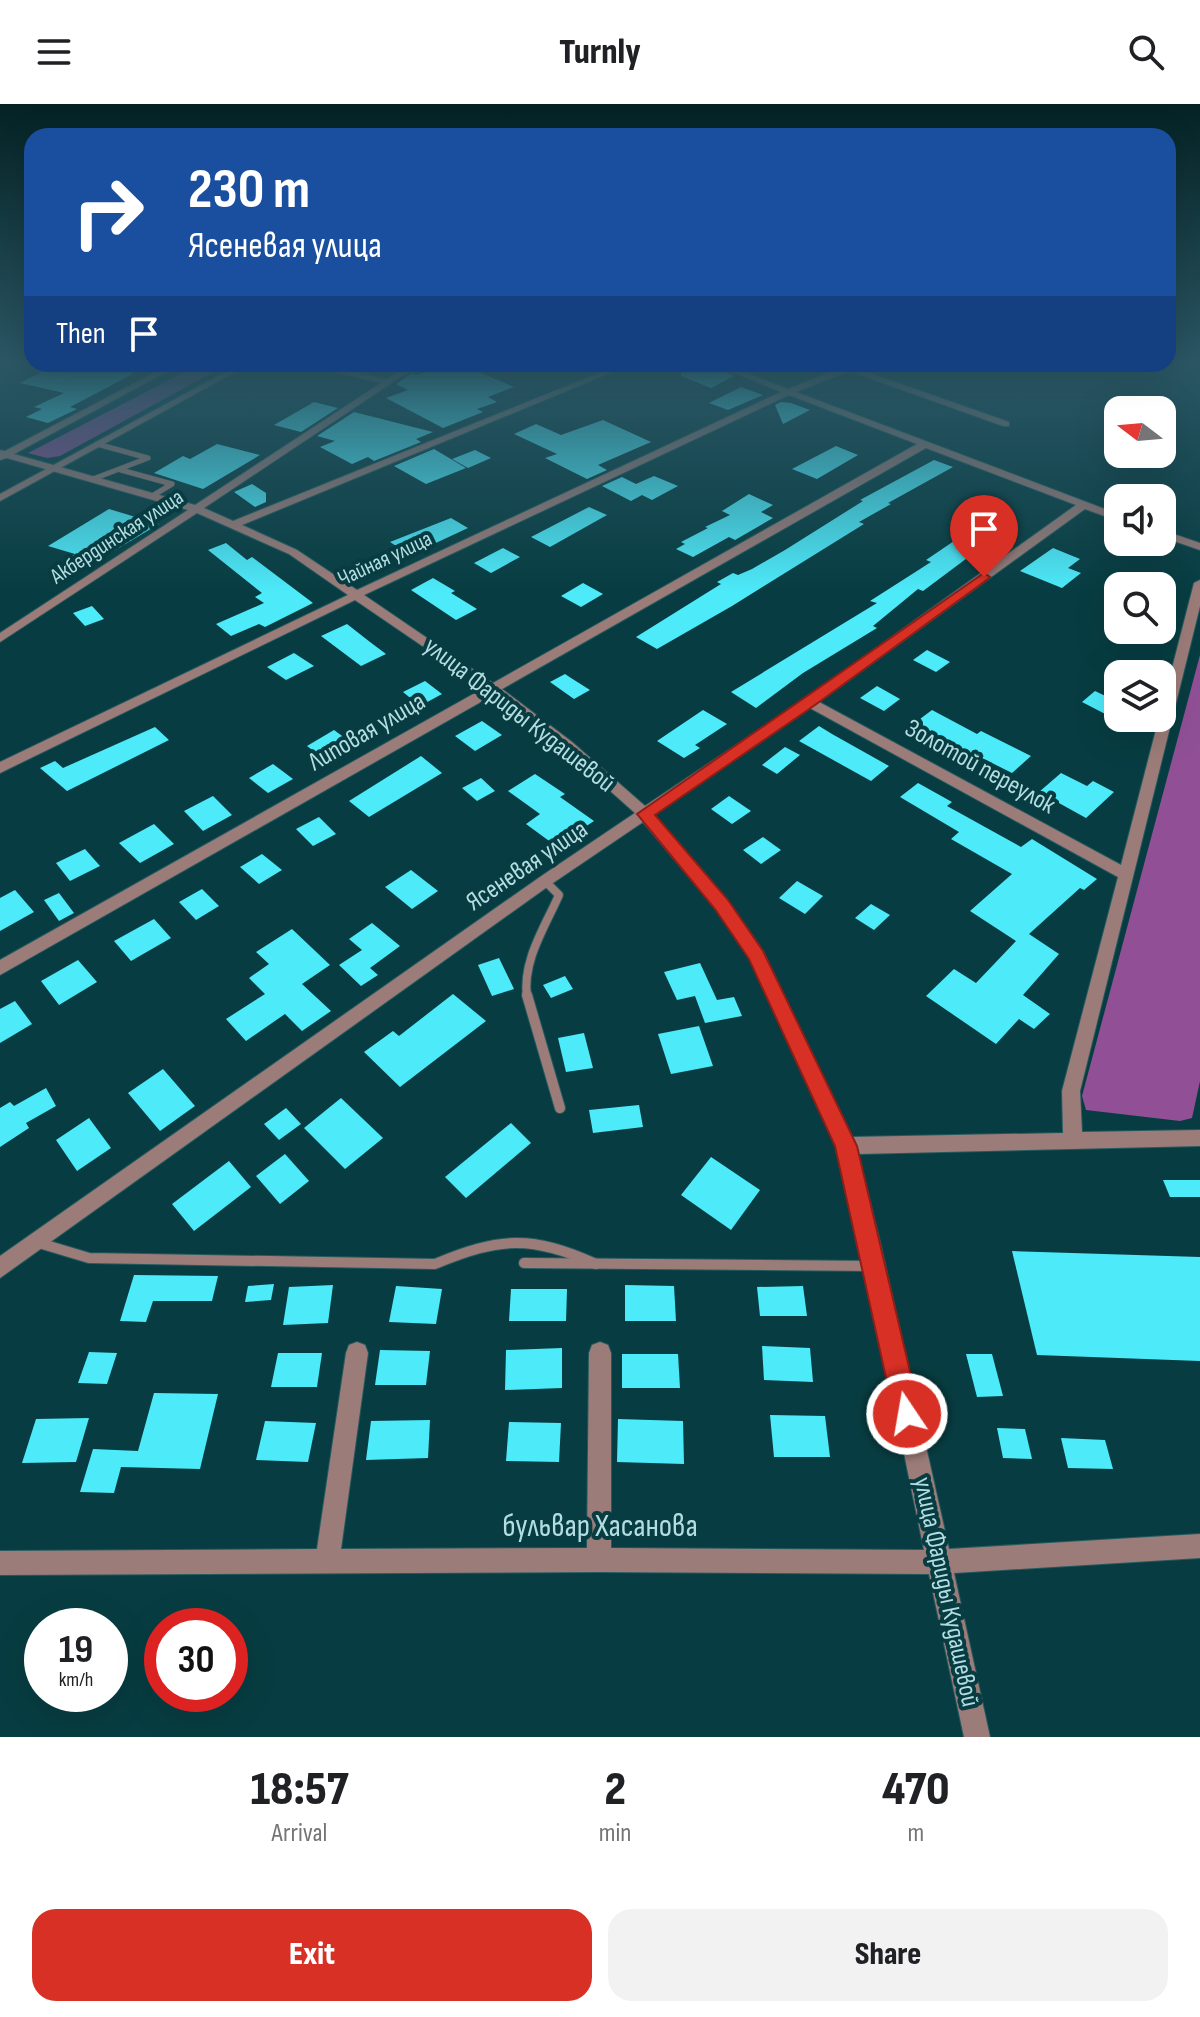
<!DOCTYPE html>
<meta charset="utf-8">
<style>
body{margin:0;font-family:"Sofia Sans Condensed",sans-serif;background:#f2f2f2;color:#202124;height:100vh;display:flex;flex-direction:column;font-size:30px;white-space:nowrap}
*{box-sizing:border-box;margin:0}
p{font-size:26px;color:#757577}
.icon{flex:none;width:44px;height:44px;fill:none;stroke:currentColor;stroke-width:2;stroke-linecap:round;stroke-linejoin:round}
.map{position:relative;height:1633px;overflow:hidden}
.drawer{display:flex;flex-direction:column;background:#fff;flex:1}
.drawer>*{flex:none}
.guide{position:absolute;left:24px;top:24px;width:1152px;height:244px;border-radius:24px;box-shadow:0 8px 32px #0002;background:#1a4fa0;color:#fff;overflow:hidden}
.needle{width:52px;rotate:286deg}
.buttons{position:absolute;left:1104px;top:292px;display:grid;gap:16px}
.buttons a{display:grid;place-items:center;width:72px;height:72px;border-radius:16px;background:#fff;box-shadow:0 8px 32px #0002;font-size:40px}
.speed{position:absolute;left:24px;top:1504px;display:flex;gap:16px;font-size:40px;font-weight:700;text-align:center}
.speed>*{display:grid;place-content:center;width:104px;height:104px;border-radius:50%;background:#fff;box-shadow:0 8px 32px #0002;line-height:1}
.speed small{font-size:20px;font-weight:400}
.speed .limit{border:12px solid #d22;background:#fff;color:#111}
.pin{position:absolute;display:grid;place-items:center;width:68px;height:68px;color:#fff;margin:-82px -34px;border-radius:50% 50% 50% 0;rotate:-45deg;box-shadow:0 0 8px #0007}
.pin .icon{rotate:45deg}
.me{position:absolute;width:88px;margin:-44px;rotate:348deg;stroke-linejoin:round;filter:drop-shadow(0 0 6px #0008)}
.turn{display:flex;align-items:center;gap:28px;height:168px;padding:0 32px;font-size:36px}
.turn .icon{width:104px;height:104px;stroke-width:2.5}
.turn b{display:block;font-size:56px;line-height:68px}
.then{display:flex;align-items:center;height:76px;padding:0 32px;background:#0003;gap:16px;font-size:30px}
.eta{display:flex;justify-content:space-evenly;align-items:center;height:136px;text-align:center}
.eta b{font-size:48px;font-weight:800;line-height:56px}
.primary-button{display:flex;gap:16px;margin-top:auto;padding:16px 32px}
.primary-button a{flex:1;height:92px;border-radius:24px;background:#d93025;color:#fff;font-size:32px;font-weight:800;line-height:92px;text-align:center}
.primary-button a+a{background:#f2f2f2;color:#202124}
header{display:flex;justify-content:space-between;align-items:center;height:104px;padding:0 32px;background:#fff;font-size:36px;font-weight:800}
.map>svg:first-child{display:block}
</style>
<header><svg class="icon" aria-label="menu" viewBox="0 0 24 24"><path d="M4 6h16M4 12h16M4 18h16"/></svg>Turnly<svg class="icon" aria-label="search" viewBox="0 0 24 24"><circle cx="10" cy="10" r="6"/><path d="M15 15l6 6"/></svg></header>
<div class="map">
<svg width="1200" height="1633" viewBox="0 0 1200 1633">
<rect width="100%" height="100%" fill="#073d42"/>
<g fill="#915096">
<polygon points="200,260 228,260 60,352 47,354 28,349"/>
<polygon points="1200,551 1200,977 1192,1014 1180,1017 1086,1006 1082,992"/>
</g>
<g fill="#4deafa">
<polygon points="58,260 142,260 132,266 136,267 130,270 133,270 70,303 77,305 48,319 26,313 42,305 34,303 64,289 20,279"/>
<polygon points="448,260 460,260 514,283 488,293 497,298 477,305 483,308 443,324 386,294 408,286 396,280 411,270 418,271"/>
<polygon points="683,260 709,260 734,272 711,284 681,272"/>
<polygon points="741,283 763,291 728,306 709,299"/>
<polygon points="314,298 338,304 301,328 274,321"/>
<polygon points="781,298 791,299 810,306 783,320 775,301"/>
<polygon points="354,308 433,328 416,335 421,338 374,357 368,353 352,360 320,343 335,337 317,332"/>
<polygon points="603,316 651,338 598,361 607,366 587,375 545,354 557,350 514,330 536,320 561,331"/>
<polygon points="217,340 260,351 203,385 154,369 183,352 190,355"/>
<polygon points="836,342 858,351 817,375 792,365"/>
<polygon points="434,345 466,364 426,380 394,362"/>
<polygon points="475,346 491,354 468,364 452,355"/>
<polygon points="934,356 953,363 888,399 891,400 859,418 864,420 732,502 657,545 636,533 721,480 717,478 733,469 738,471 752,465 785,446 863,397 860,396"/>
<polygon points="654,372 678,382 652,396 642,391 631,397 602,382 622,373 636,380"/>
<polygon points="252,380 266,389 266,398 255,403 234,388"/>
<polygon points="749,390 773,401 761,408 773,414 735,436 729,433 693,453 676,445 685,440 681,438 708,424 705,423 730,411 722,407"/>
<polygon points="589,403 607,411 550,443 531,433"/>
<polygon points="109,405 159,420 80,467 59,461 75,450 48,442"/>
<polygon points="451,414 468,424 410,451 390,438"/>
<polygon points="988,414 1010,422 923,487 918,485 873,522 877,524 803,569 756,604 731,588 877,499 870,497 931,458 926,456"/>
<polygon points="226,439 247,456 252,453 313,499 265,523 259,520 231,532 216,520 264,499 255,493 262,489 208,446"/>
<polygon points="503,444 520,453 491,469 474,459"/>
<polygon points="1053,444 1080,455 1068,464 1081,469 1062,484 1020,467"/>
<polygon points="433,474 455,487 451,489 477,505 456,516 411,486"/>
<polygon points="583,479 603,490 581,503 561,492"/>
<polygon points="92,502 104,515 85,522 73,509"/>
<polygon points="347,520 370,538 386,550 361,562 321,532"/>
<polygon points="927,546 950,558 936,568 913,556"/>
<polygon points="294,549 314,562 286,576 267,563"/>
<polygon points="565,570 571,574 590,586 574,595 550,578"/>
<polygon points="425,577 442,590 420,602 403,588"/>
<polygon points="877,582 900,595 884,607 860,594"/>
<polygon points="1095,587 1118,598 1118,607 1111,613 1082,598"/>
<polygon points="703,606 727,620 695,641 700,644 684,654 657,637"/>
<polygon points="932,606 977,630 981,627 1031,652 1012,669 972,649 969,651 912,621"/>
<polygon points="482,617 502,631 475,647 455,632"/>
<polygon points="819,622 832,630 889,662 871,677 799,637"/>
<polygon points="155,623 169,636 67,687 40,664 55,657 63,664"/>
<polygon points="334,626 353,640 326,656 307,642"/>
<polygon points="785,643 800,651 777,670 762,661"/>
<polygon points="421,652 442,669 369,713 349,697"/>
<polygon points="273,660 293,675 268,689 249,674"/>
<polygon points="1061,669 1087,682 1093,677 1114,688 1086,714 1039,688"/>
<polygon points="535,670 565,690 560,693 594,717 556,742 526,720 540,710 508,687"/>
<polygon points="481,674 495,687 477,697 462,684"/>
<polygon points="918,679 952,698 947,702 1021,743 1032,735 1097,775 1084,786 1080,784 1029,830 1059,850 1023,891 1050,910 1034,925 1019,915 996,940 926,892 954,865 976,879 1016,837 970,807 1012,770 951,735 959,728 900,693"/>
<polygon points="213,692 232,711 203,727 184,707"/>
<polygon points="729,692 751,707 732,720 711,705"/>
<polygon points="319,713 336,730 313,742 296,725"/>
<polygon points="154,720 174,740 140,759 119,739"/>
<polygon points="763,733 781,746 761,760 743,746"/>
<polygon points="85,745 100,762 70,777 56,759"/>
<polygon points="262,750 282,766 259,780 240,763"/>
<polygon points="411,766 438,787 412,805 385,783"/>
<polygon points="797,777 823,792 805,810 779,794"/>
<polygon points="202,785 219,802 196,816 179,798"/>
<polygon points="15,786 34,808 0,827 0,794"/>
<polygon points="59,789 74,809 59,817 44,796"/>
<polygon points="871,800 890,811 874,826 855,814"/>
<polygon points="154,815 171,834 131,857 114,837"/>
<polygon points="372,819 400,842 370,864 378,871 361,882 339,861 362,846 349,835"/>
<polygon points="292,825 330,861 302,880 331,907 302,927 285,910 246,937 226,915 265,890 249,874 269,860 256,848"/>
<polygon points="499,854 514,885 492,892 478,861"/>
<polygon points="78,856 97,878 59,901 41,877"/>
<polygon points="700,859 717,896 734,893 742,912 705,919 695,892 677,896 664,868"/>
<polygon points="565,872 573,885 551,894 543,881"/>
<polygon points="453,890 486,917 400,983 364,948 393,927 399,932"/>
<polygon points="15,897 32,920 0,939 0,905"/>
<polygon points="699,922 713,962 671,970 658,930"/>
<polygon points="584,929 593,964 566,968 558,934"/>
<polygon points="163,965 195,1002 160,1027 128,989"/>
<polygon points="46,984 56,1002 26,1019 29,1024 0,1043 0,1004 10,998 14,1002"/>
<polygon points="341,994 383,1034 345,1065 304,1024"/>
<polygon points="639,1001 643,1023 593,1029 589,1006"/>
<polygon points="286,1004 301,1020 279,1036 264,1020"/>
<polygon points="89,1014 111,1044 77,1067 56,1036"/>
<polygon points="511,1019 531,1039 466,1094 445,1073"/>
<polygon points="285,1050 309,1077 280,1100 256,1072"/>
<polygon points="711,1053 760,1086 731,1126 681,1091"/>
<polygon points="229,1057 251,1083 194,1127 172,1100"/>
<polygon points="1163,1076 1200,1076 1200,1093 1170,1093"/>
<polygon points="1012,1147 1200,1153 1200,1257 1037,1251"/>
<polygon points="134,1171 218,1172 212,1197 153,1197 146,1218 120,1217"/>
<polygon points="274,1180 271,1196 245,1198 248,1182"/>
<polygon points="333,1181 328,1219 283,1221 289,1183"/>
<polygon points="625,1181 674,1182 676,1217 625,1217"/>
<polygon points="396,1182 442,1185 436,1220 389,1218"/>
<polygon points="803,1182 807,1212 760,1212 757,1183"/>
<polygon points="511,1185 567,1185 566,1217 509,1217"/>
<polygon points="762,1242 810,1244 813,1278 764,1276"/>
<polygon points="562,1244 562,1284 505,1286 506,1246"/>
<polygon points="380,1246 430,1247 426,1281 375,1281"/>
<polygon points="89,1248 117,1249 107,1280 78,1279"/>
<polygon points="278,1249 322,1249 317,1283 271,1283"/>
<polygon points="622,1250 678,1250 680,1284 622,1284"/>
<polygon points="966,1250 992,1250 1003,1292 977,1293"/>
<polygon points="154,1289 218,1290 200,1365 121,1363 114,1389 80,1388 93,1345 138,1347"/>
<polygon points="770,1311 825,1312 830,1353 774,1353"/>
<polygon points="89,1314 76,1358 22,1359 36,1315"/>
<polygon points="618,1315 683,1317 684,1360 617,1358"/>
<polygon points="430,1316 428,1354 366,1356 371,1317"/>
<polygon points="265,1317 316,1319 308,1358 256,1356"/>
<polygon points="509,1318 561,1319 559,1358 506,1357"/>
<polygon points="997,1324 1025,1325 1032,1355 1003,1354"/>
<polygon points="1061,1334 1105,1336 1113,1365 1068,1364"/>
</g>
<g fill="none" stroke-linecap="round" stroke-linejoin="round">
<defs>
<g id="service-far2">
<polyline points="121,366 172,380 152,392"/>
<polyline points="93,375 148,354 97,340"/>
</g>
<path id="service-far1" d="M527,893c-5,-36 18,-70 32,-102l-14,-14"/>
<g id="service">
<polyline points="527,891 560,1004"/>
<path d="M39,1139l50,15 346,6c65,-27 97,-29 161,0"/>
<polyline points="524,1159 874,1162"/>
</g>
<g id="minor">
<path d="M171,260h10l-167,90 181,51 186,-122 -81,-19h16l71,15 23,-15h10l-216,144 29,13 388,-157h11l-390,161 55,25 60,40 424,-198 -69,-28h12l64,25 52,-21 -1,-4h5l165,58v4h-6l-154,-55 -53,21 322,122v7l-33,-12 -266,193 302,163 38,-147h3v-11l32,-124 6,-3v26l-120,485 2,41 118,-2v16l-342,8 23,92 68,303 251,-15v24l-246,15 36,164h-26l-35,-163 -330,-2 -599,3v-24l317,-2 29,-196 3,-8 8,-3 8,3 3,8 -27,196 246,-1 2,-195 3,-8 8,-3 8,3 3,8v195l313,2 -63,-304 -25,-100 -86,-187 -35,-51 -72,-86 -93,63 -550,393v-22l540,-379 95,-64 -73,-65 -69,-53 -493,280v-15l484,-272 -129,-88 -355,173v-11l348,-167 -59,-41 -92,-41 -197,129v-9l188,-123 -181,-52 -7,2v-10l5,1zM789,291l128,49 -424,239 -129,-88zM926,344l150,57 -271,194 -160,107 -73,-64 -70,-53zM810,604l308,169 -56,214 1,42 -212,4 -88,-186 -36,-51 -73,-85z"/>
<polygon points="1162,426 1200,439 1200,446 1162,433"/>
</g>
<polygon id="tertiary" points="240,260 250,260 0,397 0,390"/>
</defs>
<use href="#service-far2" stroke="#265a5f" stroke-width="6"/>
<use href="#service-far1" stroke="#265a5f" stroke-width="10"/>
<use href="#service" stroke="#265a5f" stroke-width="12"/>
<use href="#minor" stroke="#265a5f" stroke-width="2"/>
<use href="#tertiary" stroke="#265a5f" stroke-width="2"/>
<use href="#service-far2" stroke="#9c7c79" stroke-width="5"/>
<use href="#service-far1" stroke="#9c7c79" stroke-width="8"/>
<use href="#service" stroke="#9c7c79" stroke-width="10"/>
<use href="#minor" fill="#9c7c79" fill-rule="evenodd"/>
<use href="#tertiary" fill="#9c7c79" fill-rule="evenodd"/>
</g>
<linearGradient id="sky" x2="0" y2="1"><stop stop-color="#042224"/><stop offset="0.53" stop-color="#2b5765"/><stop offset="1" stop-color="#2b5765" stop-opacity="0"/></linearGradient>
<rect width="1200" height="488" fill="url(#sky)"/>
<polygon fill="#d93025" stroke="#8d1f18" stroke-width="2" points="984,469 990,473 988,475 815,601 655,711 728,796 763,847 857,1042 920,1310 916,1319 907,1323 898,1319 894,1310 835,1042 749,855 715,805 637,710"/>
<g text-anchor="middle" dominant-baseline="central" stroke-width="8" stroke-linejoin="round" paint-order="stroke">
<g font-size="22" fill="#b3dde1" stroke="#073d42">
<text transform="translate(117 433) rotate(-33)">Акбердинская улица</text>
<text transform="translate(385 455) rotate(-25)">Чайная улица</text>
</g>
<g font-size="26" fill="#b3dde1" stroke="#073d42">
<text transform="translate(519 611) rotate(38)">улица Фариды Кудашевой</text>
<text transform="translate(367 628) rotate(-30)">Липовая улица</text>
<text transform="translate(980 663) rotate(29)">Золотой переулок</text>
<text transform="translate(527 762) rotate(-34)">Ясеневая улица</text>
<text transform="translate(946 1488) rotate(78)">улица Фариды Кудашевой</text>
</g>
<g font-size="32" fill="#b3dde1" stroke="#073d42">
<text x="600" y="1422">бульвар Хасанова</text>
</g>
</g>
</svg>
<div class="buttons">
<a><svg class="needle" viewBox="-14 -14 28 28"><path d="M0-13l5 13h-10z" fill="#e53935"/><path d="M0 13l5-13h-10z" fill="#757577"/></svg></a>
<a><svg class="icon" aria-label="sound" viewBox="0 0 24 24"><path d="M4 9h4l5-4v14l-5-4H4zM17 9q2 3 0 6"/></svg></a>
<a><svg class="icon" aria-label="search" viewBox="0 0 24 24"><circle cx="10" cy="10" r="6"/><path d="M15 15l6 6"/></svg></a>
<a><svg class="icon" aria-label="layers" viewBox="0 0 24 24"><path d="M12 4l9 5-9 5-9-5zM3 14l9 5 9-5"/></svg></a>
</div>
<div class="speed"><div>19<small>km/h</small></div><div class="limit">30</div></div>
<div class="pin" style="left:984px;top:473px;background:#d93025"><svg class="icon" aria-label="arrive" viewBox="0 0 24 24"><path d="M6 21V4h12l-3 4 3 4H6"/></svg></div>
<svg class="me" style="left:907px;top:1310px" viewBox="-20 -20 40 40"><circle r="17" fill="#d93025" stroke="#fff" stroke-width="3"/><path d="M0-11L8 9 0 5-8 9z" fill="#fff"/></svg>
<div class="guide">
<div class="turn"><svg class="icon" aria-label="right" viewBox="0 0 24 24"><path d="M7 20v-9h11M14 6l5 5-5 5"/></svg><div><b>230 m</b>Ясеневая улица</div></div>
<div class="then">Then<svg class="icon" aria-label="arrive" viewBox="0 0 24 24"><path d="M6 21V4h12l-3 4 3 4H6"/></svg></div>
</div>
</div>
<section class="drawer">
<div class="eta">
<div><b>18:57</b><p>Arrival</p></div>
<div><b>2</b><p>min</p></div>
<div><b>470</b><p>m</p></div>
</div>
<div class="primary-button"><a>Exit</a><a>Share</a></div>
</section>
